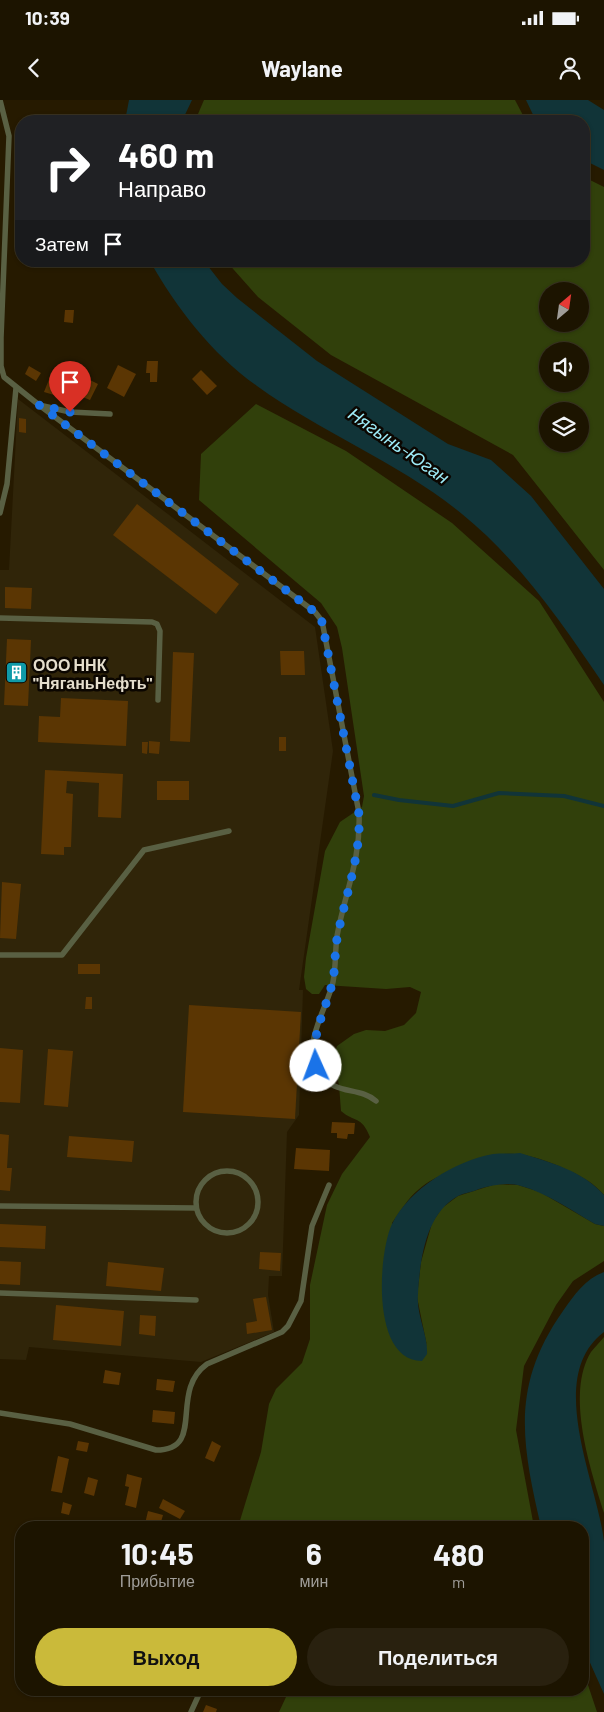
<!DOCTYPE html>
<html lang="ru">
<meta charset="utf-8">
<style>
body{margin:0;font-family:Barlow,sans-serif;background:#29210f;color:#f1f3f6;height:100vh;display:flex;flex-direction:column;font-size:19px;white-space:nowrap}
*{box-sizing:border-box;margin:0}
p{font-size:16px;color:#a09e99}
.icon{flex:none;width:28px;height:28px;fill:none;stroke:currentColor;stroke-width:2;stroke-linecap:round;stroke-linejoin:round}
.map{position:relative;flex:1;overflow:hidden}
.panel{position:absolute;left:15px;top:1421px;width:574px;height:175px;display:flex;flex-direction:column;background:#1c1400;border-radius:20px;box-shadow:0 1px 4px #0004,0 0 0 1px #3a3322}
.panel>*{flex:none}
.top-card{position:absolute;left:15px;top:15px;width:575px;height:152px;border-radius:20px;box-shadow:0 1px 4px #0004,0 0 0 1px #3a3322;background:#202124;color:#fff;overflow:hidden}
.needle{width:32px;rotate:29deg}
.controls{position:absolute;left:539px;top:182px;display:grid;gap:10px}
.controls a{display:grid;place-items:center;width:50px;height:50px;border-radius:50%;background:#1c1400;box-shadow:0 1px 4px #0004,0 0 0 1px #3a3322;font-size:25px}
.pin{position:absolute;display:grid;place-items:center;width:42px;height:42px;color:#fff;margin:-51px -21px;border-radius:50% 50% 50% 0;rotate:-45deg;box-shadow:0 0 5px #0007}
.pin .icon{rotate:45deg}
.me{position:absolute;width:55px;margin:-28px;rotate:358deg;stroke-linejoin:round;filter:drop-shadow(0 0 4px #0008)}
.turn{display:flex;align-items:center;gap:18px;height:105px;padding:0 20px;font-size:22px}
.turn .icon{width:65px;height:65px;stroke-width:2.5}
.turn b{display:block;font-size:35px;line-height:42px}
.then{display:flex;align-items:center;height:48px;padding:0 20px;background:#0003;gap:10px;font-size:19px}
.eta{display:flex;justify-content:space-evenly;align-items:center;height:85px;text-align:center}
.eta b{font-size:30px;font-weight:700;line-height:35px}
.cta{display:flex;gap:10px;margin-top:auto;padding:10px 20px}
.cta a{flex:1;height:58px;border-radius:30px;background:#caba3a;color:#111;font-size:20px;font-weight:700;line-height:58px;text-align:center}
.cta a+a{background:#29210f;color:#f1f3f6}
.status{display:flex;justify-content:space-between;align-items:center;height:35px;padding:0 25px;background:#1c1400;direction:ltr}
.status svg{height:14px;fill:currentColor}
header{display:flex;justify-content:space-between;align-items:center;height:65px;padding:0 20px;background:#1c1400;font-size:22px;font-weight:700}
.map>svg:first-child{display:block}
</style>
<div class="status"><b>10:39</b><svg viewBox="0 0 49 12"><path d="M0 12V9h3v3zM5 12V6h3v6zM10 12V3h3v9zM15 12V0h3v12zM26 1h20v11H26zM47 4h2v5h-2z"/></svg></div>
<header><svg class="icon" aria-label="back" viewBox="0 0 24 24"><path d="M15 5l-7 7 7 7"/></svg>Waylane<svg class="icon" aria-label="person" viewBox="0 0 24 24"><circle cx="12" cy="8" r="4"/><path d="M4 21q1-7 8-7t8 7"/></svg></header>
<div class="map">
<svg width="604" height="1612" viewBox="0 0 604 1612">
<rect width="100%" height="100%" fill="#261a00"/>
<polygon fill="#302509" points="18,299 315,527 333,651 299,890 303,890 299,1015 287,1032 282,1176 269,1176 268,1195 274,1232 201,1262 29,1247 26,1260 0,1259 0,470 9,470"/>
<g fill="#31400b" fill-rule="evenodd">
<polygon points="204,0 515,0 526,21 195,21"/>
<path d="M584,77l20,10v383l-91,-115 -182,-100 -73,-58 -32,-36h358zM548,191h32v33h-32zM580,251v33h-32v-33zM548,311h32v33h-32z"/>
<path d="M256,304l90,47 106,72 87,78 65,101v493c-11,-13 -25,-20 -41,-27 -44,-19 -65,-19 -109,1 -12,6 -25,11 -36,21 -10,8 -18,22 -26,33l35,123 -10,-49 4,-35 11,-39 10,-15 16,-12 38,-12 22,1 22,7 55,32 9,2v35l-31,20 -17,24 -32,61 -8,64 18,97h-296l23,-75 8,-48 7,-15 26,-26 8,-24v-54l17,-80 15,-31 28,-37c-9,-22 -15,-14 -29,-26l-2,-26 -6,-28 4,-11 17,-12 12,-4 19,1 19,-6 12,-12 5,-21 -11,-5 -24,2 -61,-4 -6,9h-7l-6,-5 -2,-12 2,-19 19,-107 15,-29 22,-15 2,-11 -22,-148 -5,-21 -16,-24 -122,-103 2,-46z"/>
<path d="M604,1237v176c-13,-43 -39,-119 -13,-161 4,-5 9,-10 13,-15z"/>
<polygon points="583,1570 597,1612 279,1612 286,1597 278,1590 582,1590"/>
</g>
<g fill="#113438">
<polygon points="129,0 192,0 182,21 125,21"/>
<polygon points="526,0 588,0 604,10 604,70 584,60 584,21 536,21"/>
<path d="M150,161h54l18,23 15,14 80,63 131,83 43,16 40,36 73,93v96c-41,-60 -85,-125 -142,-171 -62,-51 -140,-81 -205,-128 -45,-32 -80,-77 -107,-125z"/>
<path d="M520,1053c30,9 63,18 84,42v31l-9,-2c-24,-14 -48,-31 -74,-38 -14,-4 -28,-1 -42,3 -6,3 -15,4 -21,7 -33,18 -38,65 -40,98 -2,21 10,40 9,60l-5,7c-51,0 -44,-107 -30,-137 17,-35 63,-63 101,-70 8,-1 18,0 27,-1z"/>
<path d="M604,1172v60c-60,45 -6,152 0,210 0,16 0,33 0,49 0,35 0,69 0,103l-21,-47 -1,-119 -41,-1c-19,-83 -31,-141 22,-216 11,-16 22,-32 41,-39z"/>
</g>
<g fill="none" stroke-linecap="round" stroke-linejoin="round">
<polyline stroke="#113438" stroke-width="4" points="374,695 399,700 453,706 499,693 564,696 604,706"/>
</g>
<g fill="#5b3603">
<polygon points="65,210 74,210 73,223 64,222"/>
<polygon points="147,261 158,261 157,282 150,282 150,273 146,273"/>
<polygon points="118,265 136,274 124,297 107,288"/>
<polygon points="29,266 41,273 36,281 25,274"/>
<polygon points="201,270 217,286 207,295 192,279"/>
<polygon points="65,276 79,282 72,300 58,294"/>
<polygon points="50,277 59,281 54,295 44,292"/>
<polygon points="88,279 98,284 90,300 80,296"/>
<polygon points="19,318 26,319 26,333 19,332"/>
<polygon points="137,404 239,484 216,514 113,435"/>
<polygon points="5,487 32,488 31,509 5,508"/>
<polygon points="7,539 31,540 28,606 4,605"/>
<polygon points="280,551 304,551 305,575 281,575"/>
<polygon points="173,552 194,553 190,642 170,641"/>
<polygon points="61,598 128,601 126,646 38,642 39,616 60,617"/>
<rect x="279" y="637" width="7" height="14"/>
<polygon points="149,641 160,642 159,654 149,653"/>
<polygon points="142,642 148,642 147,654 142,653"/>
<polygon points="45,670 123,674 121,718 98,717 99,683 67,681 66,693 73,694 71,747 64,747 64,755 41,754"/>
<rect x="157" y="681" width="32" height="19"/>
<polygon points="2,782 21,784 16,839 0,838"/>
<rect x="78" y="864" width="22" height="10"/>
<polygon points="86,897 92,897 92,909 85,909"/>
<polygon points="189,905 301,912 295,1019 183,1012"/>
<polygon points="0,948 23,950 20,1003 0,1002"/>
<polygon points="48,949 73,951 68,1007 44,1005"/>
<polygon points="332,1022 355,1023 354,1034 348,1034 347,1039 337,1038 337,1033 331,1033"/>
<polygon points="0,1034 9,1035 7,1068 12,1068 10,1091 0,1090"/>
<polygon points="69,1036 134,1041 132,1062 67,1057"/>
<polygon points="296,1048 330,1050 329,1071 294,1069"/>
<polygon points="0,1124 46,1126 45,1149 0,1147"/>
<polygon points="260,1152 281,1153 280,1171 259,1169"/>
<polygon points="0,1161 21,1162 20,1185 0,1184"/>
<polygon points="108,1162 164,1168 161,1191 106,1186"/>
<polygon points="266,1197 272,1230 247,1234 246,1223 257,1221 253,1199"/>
<polygon points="56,1205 124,1211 121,1246 53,1240"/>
<polygon points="140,1215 156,1216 155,1236 139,1234"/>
<polygon points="105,1270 121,1273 119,1285 103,1283"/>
<polygon points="157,1279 175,1281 173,1292 156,1290"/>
<polygon points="153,1310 175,1312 174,1324 152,1322"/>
<polygon points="78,1341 89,1343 87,1352 76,1350"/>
<polygon points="212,1341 221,1346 214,1362 205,1358"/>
<polygon points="58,1356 69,1359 62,1393 51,1391"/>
<polygon points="127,1374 142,1378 136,1408 125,1405 129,1387 125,1386"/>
<polygon points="88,1377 98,1380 94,1396 84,1393"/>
<polygon points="163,1399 185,1411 180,1419 159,1408"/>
<polygon points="63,1402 72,1405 69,1415 61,1413"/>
<polygon points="148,1411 163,1415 161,1422 156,1421 155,1428 144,1428"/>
<polygon points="206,1605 217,1609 216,1612 203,1612"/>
</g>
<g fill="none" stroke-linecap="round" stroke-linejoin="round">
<g stroke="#596043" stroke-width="5.5">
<polyline points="0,0 9,36 1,238 1,266 4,277 39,305 70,312 110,314"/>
<path d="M39,305l276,207 7,9 37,192c2,47 -14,79 -22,123 -2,15 -1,31 -4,46 -6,27 -33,64 -14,91 17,23 39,13 57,28"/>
<polyline points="0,413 7,384 16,288"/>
<polyline points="0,518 152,522 157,524 160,531 158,600"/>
<polyline points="0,855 62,855 144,750 229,731"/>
<circle cx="227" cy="1102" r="31"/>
<polyline points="0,1106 196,1108"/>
<polyline points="0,1193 196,1200"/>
<path d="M0,1313l70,11 86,26c51,0 12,-58 51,-86l75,-32 6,-6 13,-25 11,-75 17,-41"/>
<polyline points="191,1612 201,1590"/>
</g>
</g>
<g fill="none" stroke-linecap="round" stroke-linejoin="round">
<path stroke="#1a73e8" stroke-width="9" stroke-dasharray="0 16.2" d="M70,312l-31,-7 276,207 7,10 37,192c2,42 -13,79 -21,120 -4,17 -2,34 -6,50 -7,28 -22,52 -16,82"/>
</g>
<defs>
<symbol id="building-square" viewBox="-11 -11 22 22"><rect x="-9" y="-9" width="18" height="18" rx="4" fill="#0f9aa8" stroke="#0b0600"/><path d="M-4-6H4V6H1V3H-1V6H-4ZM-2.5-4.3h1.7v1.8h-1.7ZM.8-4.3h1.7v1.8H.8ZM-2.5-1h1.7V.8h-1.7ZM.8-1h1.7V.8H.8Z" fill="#fff"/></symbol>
</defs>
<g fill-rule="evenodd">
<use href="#building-square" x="4" y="560" width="25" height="25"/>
</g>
<g text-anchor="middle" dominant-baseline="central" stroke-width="5" stroke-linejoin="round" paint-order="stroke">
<g font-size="16" font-weight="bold" fill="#e5decd" stroke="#0b0600" text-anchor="start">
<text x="33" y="564">ООО ННК<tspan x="33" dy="18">"НяганьНефть"</tspan></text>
</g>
<g font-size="18" font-style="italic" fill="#9debf7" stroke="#0b0600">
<text transform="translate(399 345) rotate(35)">Нягынь-Юган</text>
</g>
</g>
</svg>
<div class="controls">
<a><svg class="needle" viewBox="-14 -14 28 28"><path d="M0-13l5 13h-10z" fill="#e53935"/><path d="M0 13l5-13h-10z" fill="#a09e99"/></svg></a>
<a><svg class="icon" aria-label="sound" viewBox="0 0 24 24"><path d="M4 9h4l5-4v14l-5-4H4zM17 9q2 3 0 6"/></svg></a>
<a><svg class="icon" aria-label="layers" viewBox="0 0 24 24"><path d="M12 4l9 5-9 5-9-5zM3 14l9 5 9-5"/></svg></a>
</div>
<div class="pin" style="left:70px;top:312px;background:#d93025"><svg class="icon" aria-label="arrive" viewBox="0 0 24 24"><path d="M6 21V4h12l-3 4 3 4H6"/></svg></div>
<svg class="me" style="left:316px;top:966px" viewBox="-20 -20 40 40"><circle r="19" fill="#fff"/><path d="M0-13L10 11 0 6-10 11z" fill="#1a73e8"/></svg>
<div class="top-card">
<div class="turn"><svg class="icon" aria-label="right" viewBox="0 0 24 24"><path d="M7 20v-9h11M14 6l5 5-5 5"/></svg><div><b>460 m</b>Направо</div></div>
<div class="then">Затем<svg class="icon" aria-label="arrive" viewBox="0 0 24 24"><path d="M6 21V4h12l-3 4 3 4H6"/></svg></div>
</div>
<section class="panel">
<div class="eta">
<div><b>10:45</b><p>Прибытие</p></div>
<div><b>6</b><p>мин</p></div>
<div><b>480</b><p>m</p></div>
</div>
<div class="cta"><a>Выход</a><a>Поделиться</a></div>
</section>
</div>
